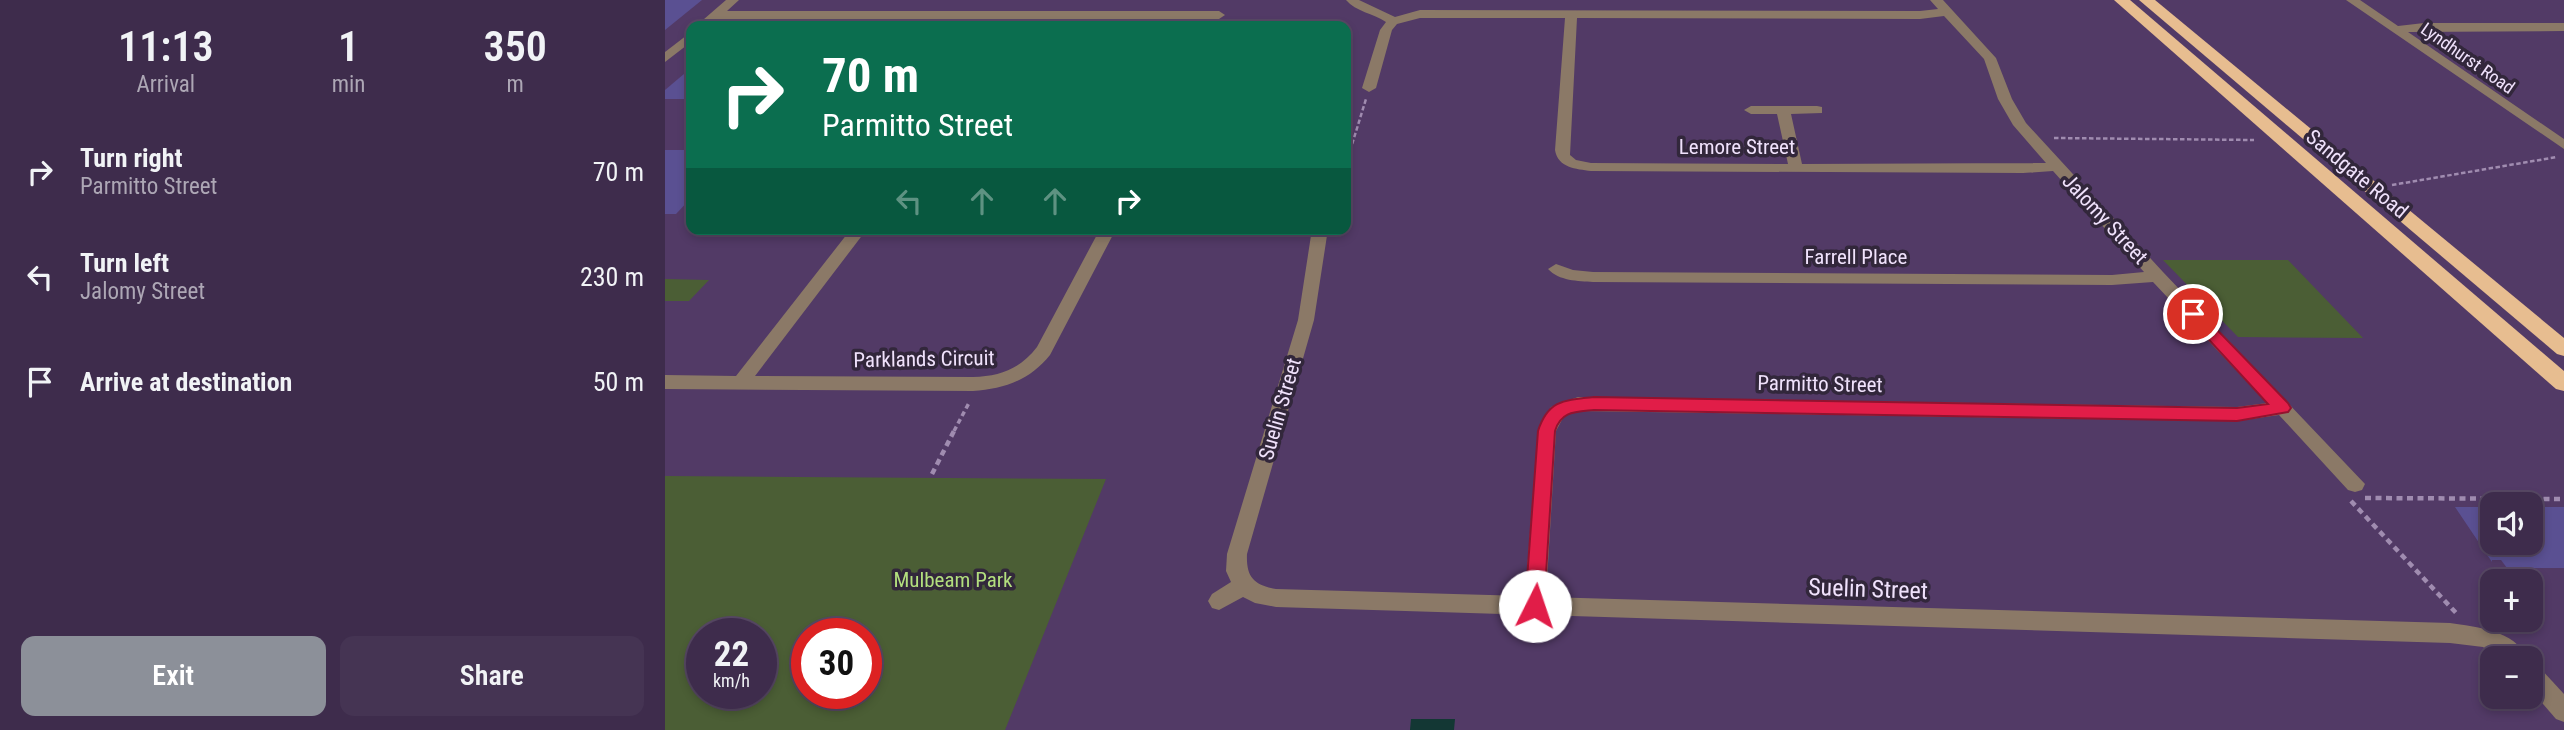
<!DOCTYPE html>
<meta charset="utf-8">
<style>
body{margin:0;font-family:"Roboto Condensed",sans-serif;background:#453453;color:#f1f3f6;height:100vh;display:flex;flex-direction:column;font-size:26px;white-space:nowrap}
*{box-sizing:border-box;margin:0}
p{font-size:23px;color:#ada7b5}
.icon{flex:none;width:38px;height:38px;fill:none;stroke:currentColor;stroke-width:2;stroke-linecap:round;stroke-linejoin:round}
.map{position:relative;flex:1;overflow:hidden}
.drawer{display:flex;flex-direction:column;background:#3e2c4c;width:665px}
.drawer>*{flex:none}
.guide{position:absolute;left:21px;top:21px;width:665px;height:214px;border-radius:14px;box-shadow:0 4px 10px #0003,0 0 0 2px #574864;background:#0b6e4f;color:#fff;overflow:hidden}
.controls{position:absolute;left:1815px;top:492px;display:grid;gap:14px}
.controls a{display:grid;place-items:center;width:63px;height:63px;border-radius:14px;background:#3e2c4c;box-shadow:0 4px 10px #0003,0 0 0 2px #574864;font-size:35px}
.speed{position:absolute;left:21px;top:618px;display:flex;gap:14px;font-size:35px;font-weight:700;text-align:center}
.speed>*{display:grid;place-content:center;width:91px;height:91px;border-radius:50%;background:#3e2c4c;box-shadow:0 4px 10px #0003,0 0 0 2px #574864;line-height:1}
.speed small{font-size:18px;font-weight:400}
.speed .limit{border:10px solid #d22;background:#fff;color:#111}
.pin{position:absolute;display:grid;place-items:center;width:60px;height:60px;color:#fff;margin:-30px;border:4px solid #fff;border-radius:50%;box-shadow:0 2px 7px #0007}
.me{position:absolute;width:77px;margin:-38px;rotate:4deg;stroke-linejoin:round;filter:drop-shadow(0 0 5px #0008)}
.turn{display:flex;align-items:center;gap:24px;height:147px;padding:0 21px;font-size:32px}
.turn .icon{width:91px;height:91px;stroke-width:2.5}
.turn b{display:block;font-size:49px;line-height:60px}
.lanes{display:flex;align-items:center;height:66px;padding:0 21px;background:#0003;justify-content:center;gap:35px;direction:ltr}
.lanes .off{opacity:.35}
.eta{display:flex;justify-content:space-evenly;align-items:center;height:119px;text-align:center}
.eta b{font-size:42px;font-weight:600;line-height:49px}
.button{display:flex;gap:14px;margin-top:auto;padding:14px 21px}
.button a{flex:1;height:80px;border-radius:14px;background:#8c9099;color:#fff;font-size:28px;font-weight:600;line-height:80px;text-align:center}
.button a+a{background:#453453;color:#f1f3f6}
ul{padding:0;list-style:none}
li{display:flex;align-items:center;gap:21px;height:105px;padding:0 21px}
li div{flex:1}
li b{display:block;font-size:26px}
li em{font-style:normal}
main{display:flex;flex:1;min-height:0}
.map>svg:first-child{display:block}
</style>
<main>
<section class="drawer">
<div class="eta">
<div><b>11:13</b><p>Arrival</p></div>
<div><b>1</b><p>min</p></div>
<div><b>350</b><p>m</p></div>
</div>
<ul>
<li><svg class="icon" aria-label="right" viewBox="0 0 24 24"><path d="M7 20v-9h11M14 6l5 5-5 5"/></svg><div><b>Turn right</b><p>Parmitto Street</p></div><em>70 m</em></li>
<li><svg class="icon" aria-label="left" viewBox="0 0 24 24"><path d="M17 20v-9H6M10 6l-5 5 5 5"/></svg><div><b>Turn left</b><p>Jalomy Street</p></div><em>230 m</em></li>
<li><svg class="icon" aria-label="arrive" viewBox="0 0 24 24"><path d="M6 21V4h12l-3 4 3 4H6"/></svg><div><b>Arrive at destination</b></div><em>50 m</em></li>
</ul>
<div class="button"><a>Exit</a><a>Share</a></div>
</section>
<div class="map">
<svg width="1899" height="730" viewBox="0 0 1899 730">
<rect width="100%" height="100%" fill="#523a66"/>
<g fill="#4b5e35" fill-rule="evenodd">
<polygon points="1498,260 1623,260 1698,338 1573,337"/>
<polygon points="0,279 44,280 24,301 0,301"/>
<path d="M0,476l441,3 -101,251h-340zM37,634h59v59h-59zM142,634h59v59h-59z"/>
</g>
<polygon fill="#133734" points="746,719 790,719 789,730 745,730"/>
<g fill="#5a5092">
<polygon points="0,0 37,0 0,30"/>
<polygon points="26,68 26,99 0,99 0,90"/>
<polygon points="0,150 26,150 26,198 11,214 0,214"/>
<polygon points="1790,507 1827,507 1827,542 1866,542 1866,507 1899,507 1899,568 1842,568 1836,560 1827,560 1827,562"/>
</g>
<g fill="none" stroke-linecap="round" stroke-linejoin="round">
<g stroke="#a08cb0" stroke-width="2.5" stroke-dasharray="4.5 2.5" stroke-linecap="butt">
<polyline points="1389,138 1589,140"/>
<polyline points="681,164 701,99"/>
<polyline points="1727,185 1892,157"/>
</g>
<polyline stroke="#a08cb0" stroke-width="3.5" stroke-dasharray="5 3.5" stroke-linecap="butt" points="289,431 305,401"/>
<g stroke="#a08cb0" stroke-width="4.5" stroke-dasharray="6 4.5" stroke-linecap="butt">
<polyline points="267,474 290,429"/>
<polyline points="1700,498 1899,499"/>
<polyline points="1686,501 1793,615"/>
</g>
<g fill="#8b7967" fill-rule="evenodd">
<polygon points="61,0 74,0 62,11 554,11 560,15 554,19 53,19 44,26 31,26"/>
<path d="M681,0h13l36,17 25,-7 500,1 18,-2 -8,-9h13l53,58 16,41 14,24 137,149 202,212 -3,6 -7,2 -7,-2 -69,-75 -42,6 -659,-10 -14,5 -8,15 -10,166 904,26c26,4 65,7 77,35h-29l-15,-11 -33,-4 -1174,-36 -21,-4 -12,-6 -24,13 -7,-2 -4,-7 4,-7 19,-12 -5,-11 1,-17 71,-234 14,-91h16l-14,91 -67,234c-1,23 7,31 29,35l249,7 13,-165 13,-24 27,-10 659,10 30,-4 -114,-121 -41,3 -519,-3c-15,-1 -34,-1 -45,-13l8,-5 17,6 20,2 519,3 32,-3 -91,-101 -30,2 -432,-2c-15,-2 -33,-3 -36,-21l10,-132h-145l-23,6 -5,6 -16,58 -7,4 -7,-4 18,-58 6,-8c-13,-9 -30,-10 -40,-22zM1279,16l40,43 14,40 15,26 33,38 -244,1 -11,-50 31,-1v-6l-5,-1h-66l-7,4 7,4h26l11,50 -197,-1 -15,-3 -6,-5 7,-137 343,1z"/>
<polygon points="1681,0 1695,0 1733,26 1759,23 1899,23 1899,31 1743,32 1899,139 1899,149"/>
<polygon points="26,32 26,42 0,62 0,52"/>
<path d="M186,229h16l-112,147 218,1c27,-1 47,-8 64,-30l63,-118h16l-66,126c-20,25 -46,34 -77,36l-308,-2v-14l71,1z"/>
<polygon points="1866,664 1874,667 1899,694 1899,722 1891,719 1866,690"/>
</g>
<g fill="#e7bd90" fill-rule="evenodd">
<polygon points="1449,0 1465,0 1899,371 1899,391 1891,389"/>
<polygon points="1474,0 1490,0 1899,338 1899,356 1892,354"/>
</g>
</g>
<path fill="#e11d48" stroke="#92132f" stroke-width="2" d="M1528,308l5,2 90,93 3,5 -3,4 -51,9 -643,-11c-19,2 -33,1 -39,21l-11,175 -2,6 -7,3 -7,-3 -3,-6 13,-175c10,-31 26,-31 56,-34l643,11 31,-4 -80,-87 -2,-3 2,-4z"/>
<g text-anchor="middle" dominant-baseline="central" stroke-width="7" stroke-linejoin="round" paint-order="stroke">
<g font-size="18" fill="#f0e2fc" stroke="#32273b">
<text transform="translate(1803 58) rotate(35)">Lyndhurst Road</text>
</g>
<g font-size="21" fill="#f0e2fc" stroke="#32273b">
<text x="1072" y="147">Lemore Street</text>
<text transform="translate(1692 174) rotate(40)">Sandgate Road</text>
<text transform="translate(1440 219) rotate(47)">Jalomy Street</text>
<text x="1191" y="257">Farrell Place</text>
<text transform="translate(259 359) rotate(-1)">Parklands Circuit</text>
<text transform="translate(1155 384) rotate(1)">Parmitto Street</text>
<text transform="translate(615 409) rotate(-74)">Suelin Street</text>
</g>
<g font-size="21" fill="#b3df7e" stroke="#32273b">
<text x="288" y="580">Mulbeam Park</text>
</g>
<g font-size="24" fill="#f0e2fc" stroke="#32273b">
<text transform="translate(1203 589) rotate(2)">Suelin Street</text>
</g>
</g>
</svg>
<div class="controls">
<a><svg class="icon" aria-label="sound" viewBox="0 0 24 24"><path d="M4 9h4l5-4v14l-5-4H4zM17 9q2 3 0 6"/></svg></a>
<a>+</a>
<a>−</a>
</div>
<div class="speed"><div>22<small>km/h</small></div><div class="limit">30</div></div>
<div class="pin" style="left:1528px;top:314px;background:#d93025"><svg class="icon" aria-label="arrive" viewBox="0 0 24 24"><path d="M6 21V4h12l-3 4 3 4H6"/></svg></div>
<svg class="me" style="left:870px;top:606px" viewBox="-20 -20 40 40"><circle r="19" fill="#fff"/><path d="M0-13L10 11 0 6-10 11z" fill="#e11d48"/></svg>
<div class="guide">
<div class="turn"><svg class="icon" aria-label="right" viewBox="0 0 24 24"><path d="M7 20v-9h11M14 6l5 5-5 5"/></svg><div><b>70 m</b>Parmitto Street</div></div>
<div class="lanes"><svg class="icon off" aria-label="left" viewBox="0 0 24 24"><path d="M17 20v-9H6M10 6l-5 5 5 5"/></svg><svg class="icon off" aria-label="ahead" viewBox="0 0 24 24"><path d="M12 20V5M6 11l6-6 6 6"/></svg><svg class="icon off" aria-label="ahead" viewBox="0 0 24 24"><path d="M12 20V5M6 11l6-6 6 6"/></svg><svg class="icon" aria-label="right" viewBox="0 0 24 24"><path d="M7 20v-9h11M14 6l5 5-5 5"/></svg></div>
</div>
</div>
</main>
